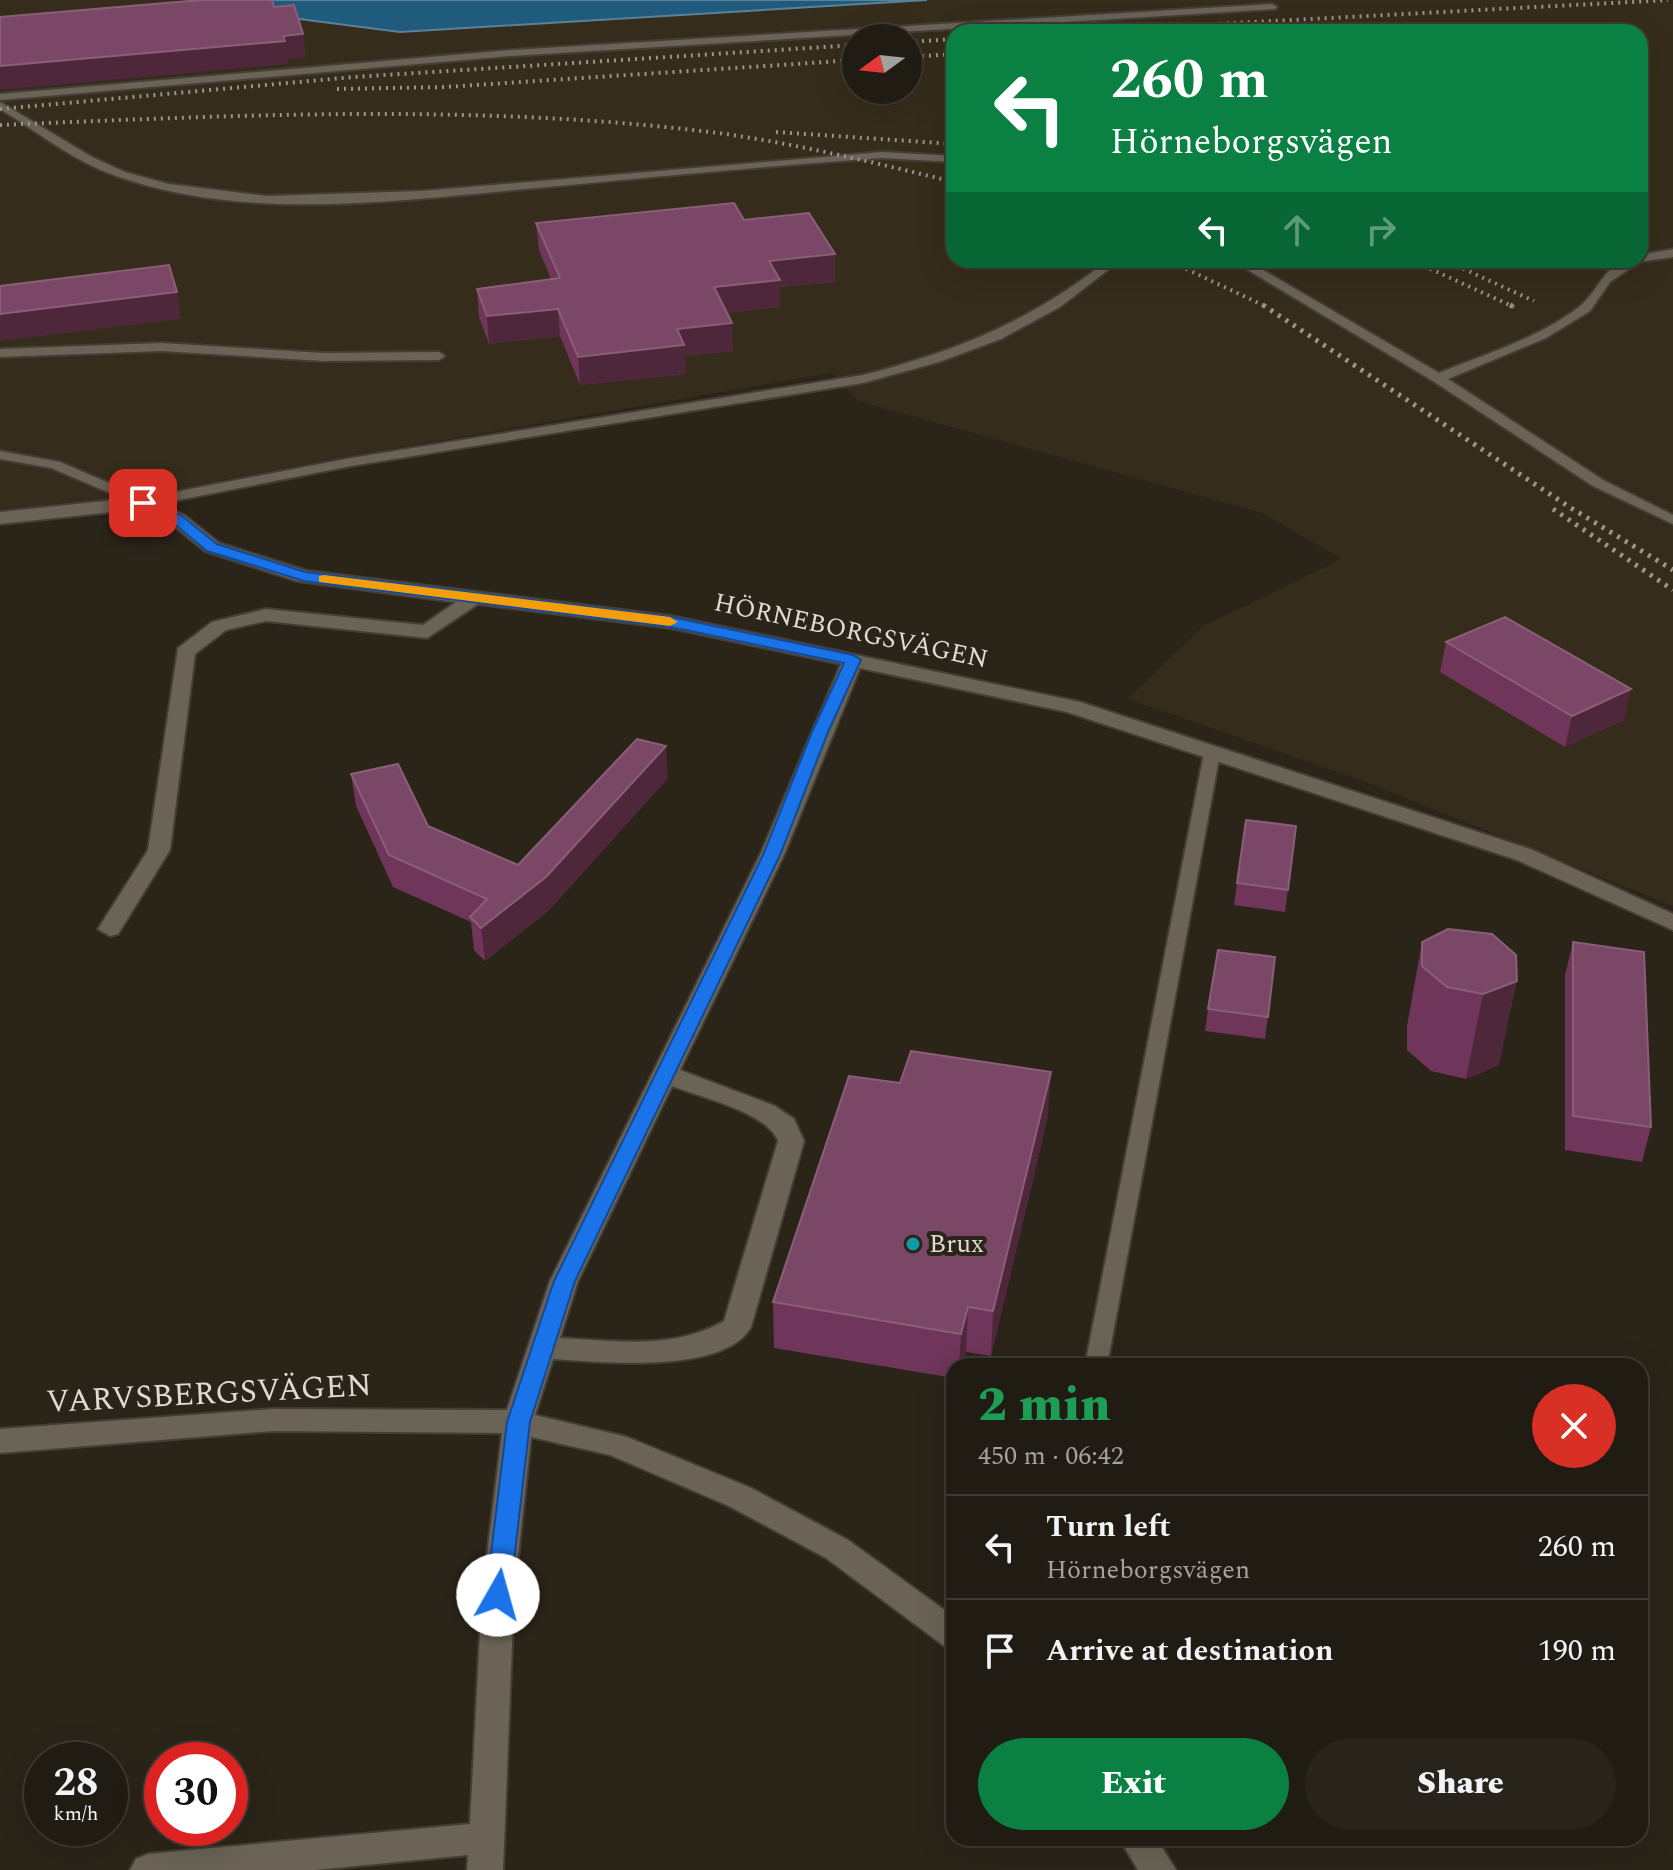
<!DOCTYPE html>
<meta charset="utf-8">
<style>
body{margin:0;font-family:Spectral,serif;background:#28241c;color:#f1f3f6;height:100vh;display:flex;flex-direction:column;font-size:30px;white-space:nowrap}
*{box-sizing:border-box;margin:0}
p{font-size:26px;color:#a2a1a0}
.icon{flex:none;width:44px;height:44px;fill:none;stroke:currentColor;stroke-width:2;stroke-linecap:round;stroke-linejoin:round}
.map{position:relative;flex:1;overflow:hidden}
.side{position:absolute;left:946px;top:1358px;width:702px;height:488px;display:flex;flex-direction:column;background:#201b13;border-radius:24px;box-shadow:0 8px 32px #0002,0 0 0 2px #3d3933}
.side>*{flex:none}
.banner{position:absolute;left:946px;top:24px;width:702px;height:244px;border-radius:24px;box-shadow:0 8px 32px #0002,0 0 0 2px #3d3933;background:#0b8043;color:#fff;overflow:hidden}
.needle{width:52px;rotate:255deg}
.tools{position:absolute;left:842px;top:24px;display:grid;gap:16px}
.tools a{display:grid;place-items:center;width:80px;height:80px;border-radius:50%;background:#201b13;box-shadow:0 8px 32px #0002,0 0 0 2px #3d3933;font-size:40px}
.speed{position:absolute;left:24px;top:1742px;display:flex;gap:16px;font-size:40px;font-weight:700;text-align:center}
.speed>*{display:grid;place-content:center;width:104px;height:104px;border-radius:50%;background:#201b13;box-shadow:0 8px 32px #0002,0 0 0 2px #3d3933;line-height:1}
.speed small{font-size:20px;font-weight:400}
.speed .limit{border:12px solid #d22;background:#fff;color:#111}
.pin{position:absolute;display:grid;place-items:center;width:68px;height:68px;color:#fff;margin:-34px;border-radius:16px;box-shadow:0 4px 12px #0006}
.me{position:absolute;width:88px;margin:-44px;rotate:7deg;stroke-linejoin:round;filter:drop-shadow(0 0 6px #0008)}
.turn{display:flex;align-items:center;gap:28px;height:168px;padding:0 32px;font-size:36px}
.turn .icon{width:104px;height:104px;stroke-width:2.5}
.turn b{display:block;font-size:56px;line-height:68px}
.lanes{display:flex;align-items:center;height:76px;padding:0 32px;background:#0003;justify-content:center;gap:40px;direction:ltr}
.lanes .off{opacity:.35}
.round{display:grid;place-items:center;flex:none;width:84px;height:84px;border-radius:42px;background:#28241c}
.overview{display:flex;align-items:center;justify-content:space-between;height:136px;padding:0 32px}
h1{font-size:48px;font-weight:800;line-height:60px;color:#1e9e55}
.cta{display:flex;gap:16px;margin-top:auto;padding:16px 32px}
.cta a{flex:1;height:92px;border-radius:48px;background:#0b8043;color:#fff;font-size:32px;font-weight:800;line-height:92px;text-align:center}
.cta a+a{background:#28241c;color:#f1f3f6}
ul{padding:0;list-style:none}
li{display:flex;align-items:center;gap:24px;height:104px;padding:0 32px;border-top:2px solid #3d3933}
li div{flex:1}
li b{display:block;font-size:30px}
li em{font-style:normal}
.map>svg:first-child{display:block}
</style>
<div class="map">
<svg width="1673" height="1870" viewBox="0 0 1673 1870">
<rect width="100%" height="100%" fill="#2b2419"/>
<path fill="#362c1b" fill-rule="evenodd" d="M0,0h223l61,17 116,15 527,-32h746v906l-315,-127 -230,-80 75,-73 139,-67 -80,-46 -404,-112 -26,-28 -499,86 -208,41 -125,12zM954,32h686v228h-686zM856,38h52v52h-52z"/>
<polygon fill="#205b7e" stroke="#598198" stroke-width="2" points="223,0 927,0 400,32 284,17"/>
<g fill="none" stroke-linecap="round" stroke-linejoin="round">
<defs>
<g id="lane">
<polygon points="1272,4 1277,7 1275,9 511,56 0,100 0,94 511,50"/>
<path d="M0,102l92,55 33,15 44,12 98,12 154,-5 461,-39 72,4v6l-72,-4c-115,8 -230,19 -345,30 -138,12 -288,35 -421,-12 -43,-15 -78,-44 -116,-67z"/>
<path d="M1673,249v8l-34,5 -29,20 -20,29 -44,27 -98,41 155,101 70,35v9l-80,-38 -160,-105 -202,-121h15l193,113c46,-19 100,-35 140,-66 23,-18 23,-47 61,-47v-5z"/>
<path d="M1108,260h13l-61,47 -59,32 -62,23 -76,21 -512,83 -208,41 -92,-39 -51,-9v-8l60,11 84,36 207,-40 512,-83c94,-24 168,-54 245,-115z"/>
<polygon points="161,343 323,353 439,352 445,356 439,360 323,361 161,351 0,357 0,349"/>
<polygon points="1212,748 1220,753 1107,1366 1085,1366 1204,753"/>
</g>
<g id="street">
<path d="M143,497l41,18 35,28 88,28 364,45 409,86 453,148 140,64v16l-156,-70 -450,-148 -207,-44 -76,187 -104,215 95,36 19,13 10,22 -53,186c-27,48 -152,35 -198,32l-18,56 92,22 124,51 97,52 106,77v32l-11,-4 -117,-87 -97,-52 -119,-51 -79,-18 -17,158 -11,275h-36l1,-15 -153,15h-185l6,-11 12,-5 322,-30 12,-229 20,-162 -229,-2 -273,22v-24l273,-20 234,1 43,-129 210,-426 81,-191 -170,-36 -193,-24 -51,34 -161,-17 -40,9 -31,24 -25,196 -52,84 -8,2 -12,-7 50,-79 30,-202 34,-26 54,-13 157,16 33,-23 -159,-21 -92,-30 -35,-28 -30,-14 -140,15v-12zM672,1086c28,11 95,26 106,55l-54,180c-51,29 -108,20 -164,17l18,-57z"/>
<polygon points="1119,1838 1156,1838 1176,1870 1138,1870"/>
</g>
</defs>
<use href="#lane" stroke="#443e36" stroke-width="4"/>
<use href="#street" stroke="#443e36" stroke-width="4"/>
<use href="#lane" fill="#6a6356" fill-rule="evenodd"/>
<use href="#street" fill="#6a6356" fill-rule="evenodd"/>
<g stroke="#9a958c" stroke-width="4" stroke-dasharray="2 5" stroke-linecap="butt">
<polyline points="1066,32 1668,0"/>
<polyline points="1296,32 1368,25"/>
<polyline points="908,42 954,39"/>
<polyline points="908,57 954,54"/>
<polyline points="337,89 445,87 856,60"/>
<polyline points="0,109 354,77 856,45"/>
<path d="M0,125c239,-10 480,-22 718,8 80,11 158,30 236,49"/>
<polyline points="776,132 954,144"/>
<polyline points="1167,260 1267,307"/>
<polyline points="1411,260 1514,307"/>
<polyline points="1444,260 1534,301"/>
</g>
<g stroke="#9a958c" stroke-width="5" stroke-dasharray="3 6" stroke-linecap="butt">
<polyline points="1263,305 1571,508 1673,570"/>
<polyline points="1510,305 1518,309"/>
<polyline points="1553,509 1673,590"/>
</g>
</g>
<g fill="#6f355a">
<polygon points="744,220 835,282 780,287 780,307 727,313 733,351 685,356 686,374 580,385 560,336 489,344 479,317 477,289 551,279 539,250 536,223"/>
<polygon points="1446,642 1624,720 1565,747 1440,672"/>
<polygon points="351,774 428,826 518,865 668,778 549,910 485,961 474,950 471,922 393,887 356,806"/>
<polygon points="1296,826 1285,912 1234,905 1237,883"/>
<polygon points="1492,934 1499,1065 1466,1079 1431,1071 1407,1050 1407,1026 1422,942"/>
<polygon points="1573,942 1651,1127 1642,1162 1565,1150 1565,975"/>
<polygon points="1275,957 1265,1039 1205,1031 1208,1009"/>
<polygon points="1048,1116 991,1356 966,1352 962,1366 954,1366 954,1378 774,1348 773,1302"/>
</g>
<g fill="#4f273b">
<polygon points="303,34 306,57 287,59 288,64 0,90 0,66"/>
<polygon points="835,254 835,282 780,287 780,307 715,315 714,287 769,261"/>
<polygon points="177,292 181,319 0,341 0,314"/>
<polygon points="558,309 560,336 489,344 487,316"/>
<polygon points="732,323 733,351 685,356 686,374 580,385 578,357 677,329"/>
<polygon points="1631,689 1624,720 1565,747 1572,716"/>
<polygon points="666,746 668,778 549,910 485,961 481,928"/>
<polygon points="1517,981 1499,1065 1466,1079 1483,994"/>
<polygon points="1051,1072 1048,1116 991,1356 993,1311"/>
<polygon points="968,1307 966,1352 962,1366 959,1366 961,1334"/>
</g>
<g fill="#7b4767" stroke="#8b5e78" stroke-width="2">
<polygon points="201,0 272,0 274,7 294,5 303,34 283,36 285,41 0,66 0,17"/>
<polygon points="734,203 744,220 809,213 835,254 769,261 780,280 714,287 732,323 677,329 684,345 578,357 558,309 487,316 477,289 560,278 536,223"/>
<polygon points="169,265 177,292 0,314 0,286"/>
<polygon points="1505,617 1631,689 1572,716 1446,642"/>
<polygon points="637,739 666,746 546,877 481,928 470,917 487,899 389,855 351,774 398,764 428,826 518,865"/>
<polygon points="1246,820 1296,826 1288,890 1237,883"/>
<polygon points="1448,929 1492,934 1516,955 1517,981 1483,994 1447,987 1422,966 1422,942"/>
<polygon points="1573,942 1644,952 1651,1127 1573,1116"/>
<polygon points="1218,950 1275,957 1268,1017 1208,1009"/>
<polygon points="911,1051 1051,1072 993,1311 968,1307 961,1334 773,1302 849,1076 900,1083"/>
</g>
<polygon fill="#1a73e8" stroke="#114b97" stroke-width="2" points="138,500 148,500 182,516 217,544 305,572 671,617 853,655 861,660 828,732 780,855 575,1281 530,1422 510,1595 506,1602 498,1605 489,1602 486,1595 507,1422 554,1281 763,855 812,732 844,663 671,627 304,581 207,551 172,522 138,506"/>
<polygon fill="#f59e0b" points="324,575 670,617 678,622 670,626 319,582 319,576"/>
<circle fill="#0f9aa8" stroke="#2b2419" stroke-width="3" cx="913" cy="1244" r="8"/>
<g text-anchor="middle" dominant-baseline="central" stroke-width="8" stroke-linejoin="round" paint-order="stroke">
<g font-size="26" fill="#dfdbd4" stroke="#2b2419">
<text transform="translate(851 631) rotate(12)">HÖRNEBORGSVÄGEN</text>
</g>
<g font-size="26" fill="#dfdbd4" stroke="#2b2419" text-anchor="start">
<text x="929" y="1244">Brux</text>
</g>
<g font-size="32" fill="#dfdbd4" stroke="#2b2419">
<text transform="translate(209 1394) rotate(-3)">VARVSBERGSVÄGEN</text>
</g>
</g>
</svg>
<div class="tools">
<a><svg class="needle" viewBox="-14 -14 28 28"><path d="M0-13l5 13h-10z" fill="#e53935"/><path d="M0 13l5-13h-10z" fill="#a2a1a0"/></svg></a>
</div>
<div class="speed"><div>28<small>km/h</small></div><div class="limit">30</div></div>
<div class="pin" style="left:143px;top:503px;background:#d93025"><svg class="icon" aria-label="arrive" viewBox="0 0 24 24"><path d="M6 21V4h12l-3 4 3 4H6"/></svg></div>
<svg class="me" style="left:498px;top:1595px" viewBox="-20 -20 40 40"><circle r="19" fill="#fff"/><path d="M0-13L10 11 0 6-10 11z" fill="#1a73e8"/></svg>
<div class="banner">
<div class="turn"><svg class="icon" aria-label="left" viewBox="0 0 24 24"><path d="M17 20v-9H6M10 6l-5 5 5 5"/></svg><div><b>260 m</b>Hörneborgsvägen</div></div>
<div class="lanes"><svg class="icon" aria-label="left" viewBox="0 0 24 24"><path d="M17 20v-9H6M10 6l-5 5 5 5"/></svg><svg class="icon off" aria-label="ahead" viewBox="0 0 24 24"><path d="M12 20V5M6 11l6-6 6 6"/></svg><svg class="icon off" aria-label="right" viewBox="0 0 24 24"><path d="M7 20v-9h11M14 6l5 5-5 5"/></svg></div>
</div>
<section class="side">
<div class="overview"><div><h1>2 min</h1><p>450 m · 06:42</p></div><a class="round" style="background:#d93025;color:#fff"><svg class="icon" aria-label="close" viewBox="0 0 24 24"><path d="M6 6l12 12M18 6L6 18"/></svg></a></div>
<ul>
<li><svg class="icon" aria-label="left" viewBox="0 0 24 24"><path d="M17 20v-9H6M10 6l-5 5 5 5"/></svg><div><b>Turn left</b><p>Hörneborgsvägen</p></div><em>260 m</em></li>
<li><svg class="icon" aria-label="arrive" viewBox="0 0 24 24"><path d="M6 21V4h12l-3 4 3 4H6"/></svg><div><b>Arrive at destination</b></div><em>190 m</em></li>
</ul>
<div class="cta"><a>Exit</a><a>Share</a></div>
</section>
</div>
